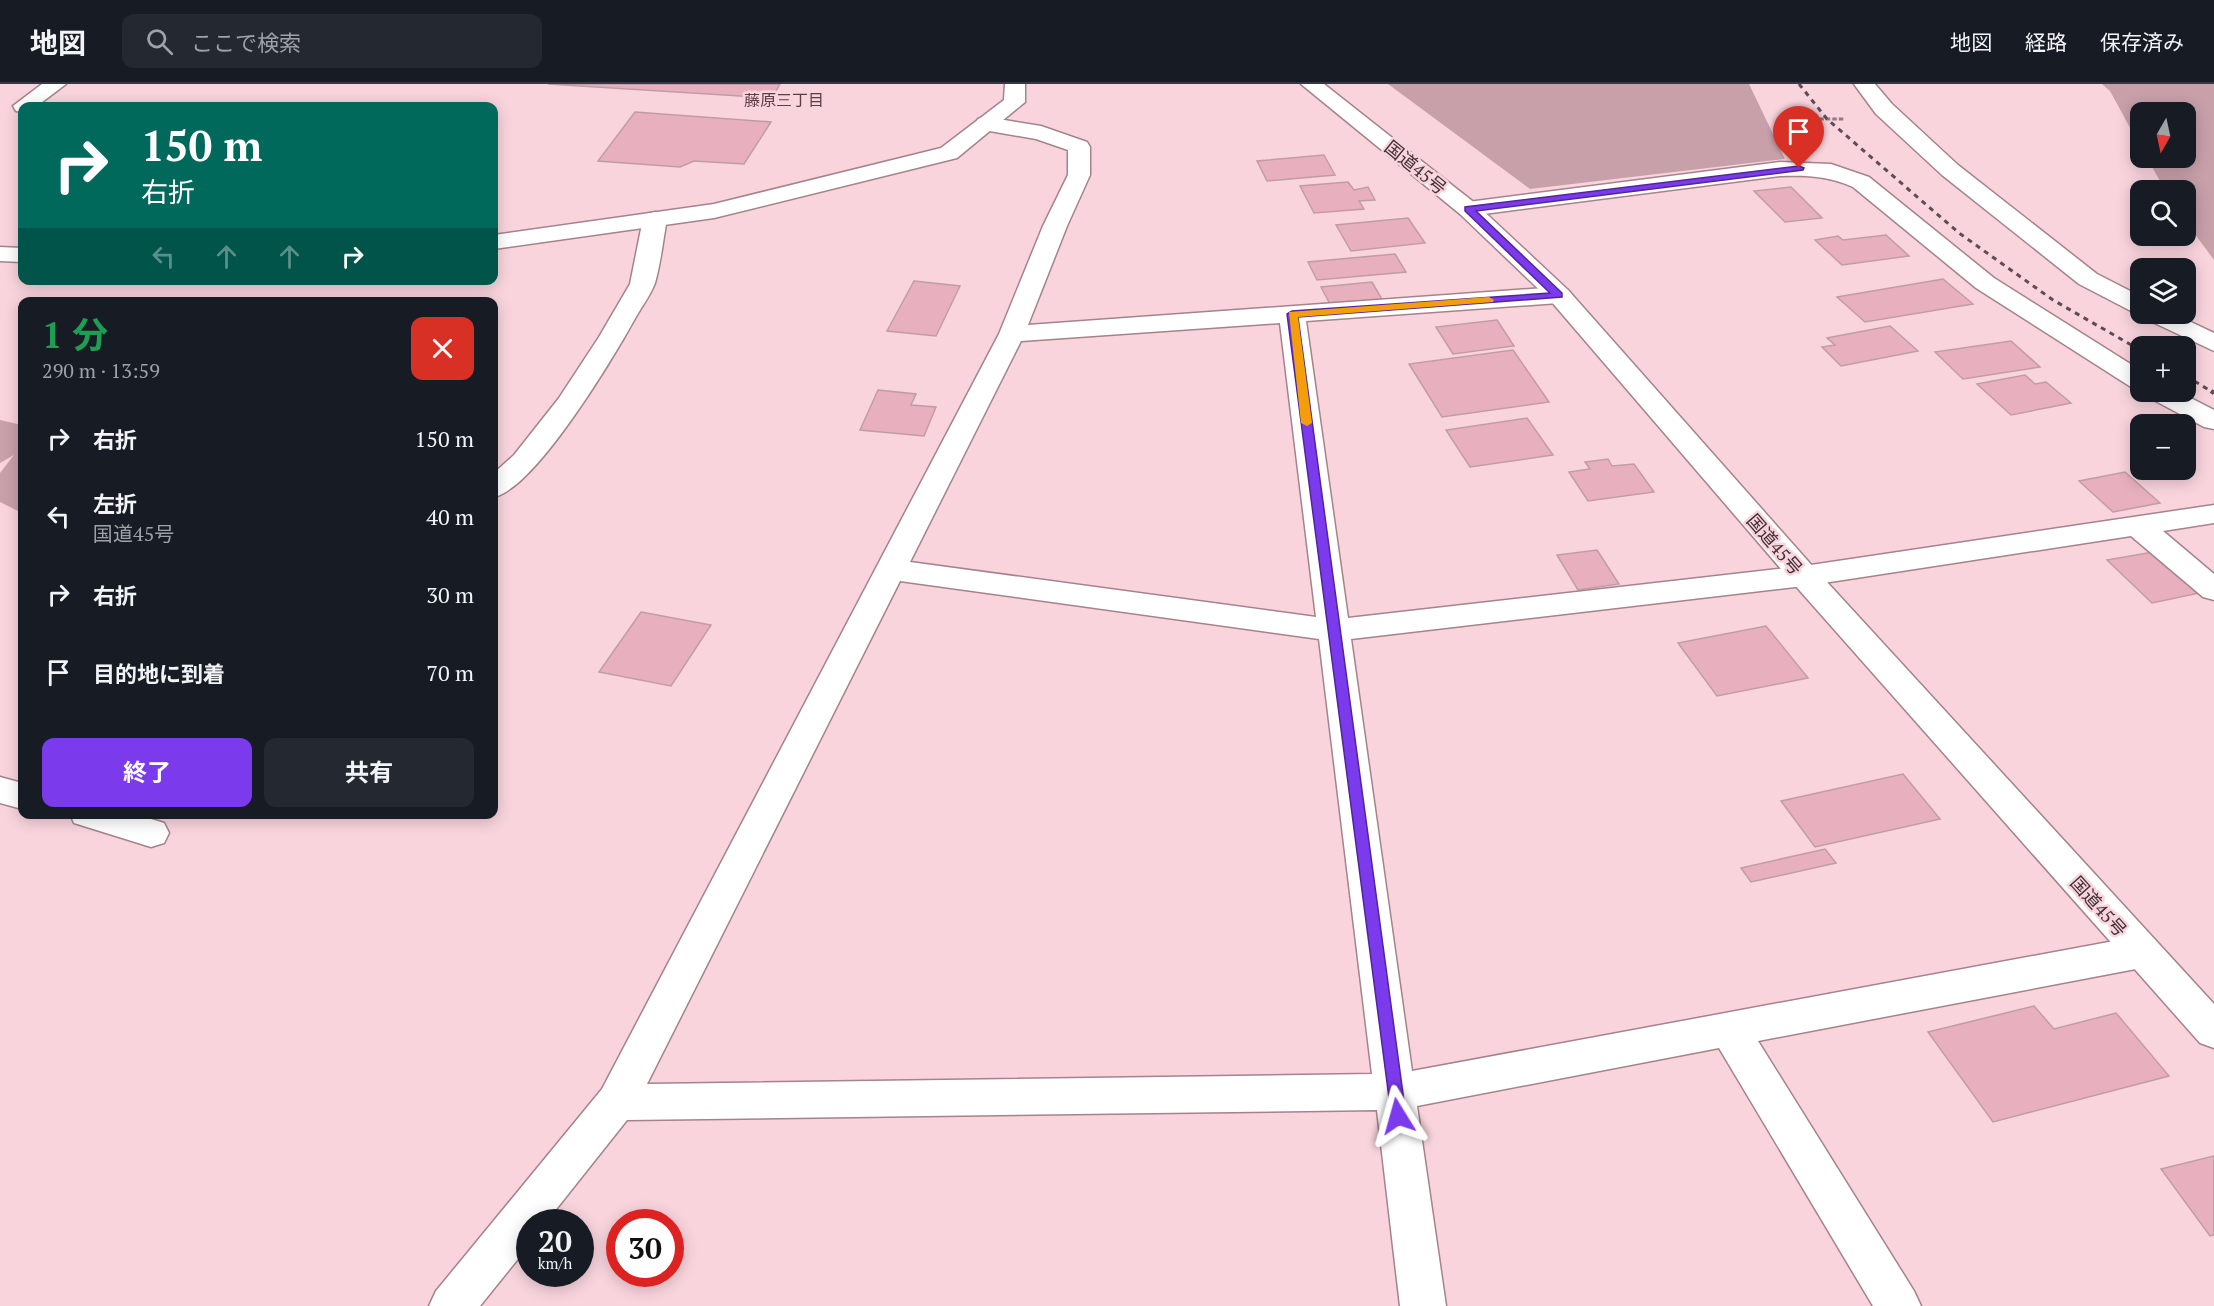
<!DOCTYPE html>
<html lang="ja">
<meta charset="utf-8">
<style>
body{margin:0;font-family:"PT Serif","Noto Sans JP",serif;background:#242831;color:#f1f3f6;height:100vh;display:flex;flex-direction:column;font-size:22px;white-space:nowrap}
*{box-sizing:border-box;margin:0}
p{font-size:20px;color:#9ea1a6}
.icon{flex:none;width:33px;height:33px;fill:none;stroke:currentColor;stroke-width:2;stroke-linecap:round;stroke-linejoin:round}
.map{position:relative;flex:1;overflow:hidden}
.side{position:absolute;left:18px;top:213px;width:480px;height:522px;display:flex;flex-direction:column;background:#171b24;border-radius:12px;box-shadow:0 3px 15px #0003}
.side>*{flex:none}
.hud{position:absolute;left:18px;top:18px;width:480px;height:183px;border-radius:12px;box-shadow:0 3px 15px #0003;background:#00695c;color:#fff;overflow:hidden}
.needle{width:39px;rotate:189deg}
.buttons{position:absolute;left:2130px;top:18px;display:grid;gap:12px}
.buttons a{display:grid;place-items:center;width:66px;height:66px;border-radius:12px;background:#171b24;box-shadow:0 3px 15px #0003;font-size:30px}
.speed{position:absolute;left:516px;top:1125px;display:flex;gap:12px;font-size:30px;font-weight:700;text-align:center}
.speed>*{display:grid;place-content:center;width:78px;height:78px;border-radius:50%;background:#171b24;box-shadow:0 3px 15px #0003;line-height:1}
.speed small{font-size:15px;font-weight:400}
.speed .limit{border:9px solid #d22;background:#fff;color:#111}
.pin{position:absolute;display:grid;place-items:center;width:51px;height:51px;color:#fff;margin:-62px -26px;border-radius:50% 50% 50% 0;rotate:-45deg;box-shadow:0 0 6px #0007}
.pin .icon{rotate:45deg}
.me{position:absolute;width:66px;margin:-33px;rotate:352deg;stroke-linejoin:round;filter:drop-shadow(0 0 4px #0008)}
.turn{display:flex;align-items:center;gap:21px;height:126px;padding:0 24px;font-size:27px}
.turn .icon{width:78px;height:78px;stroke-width:2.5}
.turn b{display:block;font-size:42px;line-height:51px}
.lanes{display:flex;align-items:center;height:57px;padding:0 24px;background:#0003;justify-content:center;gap:30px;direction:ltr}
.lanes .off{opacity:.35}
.round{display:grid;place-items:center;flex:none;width:63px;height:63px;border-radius:12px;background:#242831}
.head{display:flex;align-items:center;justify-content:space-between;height:102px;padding:0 24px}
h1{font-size:36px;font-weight:700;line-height:45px;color:#1e9e55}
.button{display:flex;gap:12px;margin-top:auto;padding:12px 24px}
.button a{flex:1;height:69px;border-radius:12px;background:#7c3aed;color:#fff;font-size:24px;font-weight:700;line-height:69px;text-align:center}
.button a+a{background:#242831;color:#f1f3f6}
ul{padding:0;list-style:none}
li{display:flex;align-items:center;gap:18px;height:78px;padding:0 24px}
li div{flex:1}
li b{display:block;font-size:22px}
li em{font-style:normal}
header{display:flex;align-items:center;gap:36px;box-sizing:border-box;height:84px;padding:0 30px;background:#171b24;border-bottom:2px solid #363941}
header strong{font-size:28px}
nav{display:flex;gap:33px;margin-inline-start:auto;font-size:21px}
.search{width:420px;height:54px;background:#242831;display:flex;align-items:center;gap:15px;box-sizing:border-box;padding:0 21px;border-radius:12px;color:#9ea1a6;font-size:22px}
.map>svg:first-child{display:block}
</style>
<header>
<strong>地図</strong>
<div class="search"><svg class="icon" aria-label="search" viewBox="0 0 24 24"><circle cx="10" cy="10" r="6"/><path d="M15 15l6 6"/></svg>ここで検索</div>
<nav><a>地図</a><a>経路</a><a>保存済み</a></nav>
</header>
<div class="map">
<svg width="2214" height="1222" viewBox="0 0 2214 1222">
<rect width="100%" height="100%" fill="#f9d4dd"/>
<g fill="#c8a0aa">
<polygon points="1388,0 1749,0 1785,75 1530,105"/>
<polygon points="2102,0 2214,0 2214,176 2186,138 2186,106 2165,106 2147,74 2186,74 2186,28 2140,28 2140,62 2110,7"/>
<polygon points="0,336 22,341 22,429 0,418 0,389 14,371 0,379"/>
</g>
<g fill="#e8b0be" stroke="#c09da6" stroke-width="1.5">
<polygon points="548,0 780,0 772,14"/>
<polygon points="635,28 771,38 744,80 694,77 680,83 598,77"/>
<polygon points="1324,71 1335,91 1267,97 1257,77"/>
<polygon points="1348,98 1354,106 1368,103 1375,116 1359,117 1364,125 1314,129 1300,102"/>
<polygon points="1791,103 1822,134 1785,138 1754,107"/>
<polygon points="1408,134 1425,159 1351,167 1336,141"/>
<polygon points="1886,151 1909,172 1842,181 1815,156 1838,152 1843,156"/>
<polygon points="1395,170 1406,188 1317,196 1308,178"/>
<polygon points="1943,195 1973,220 1865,238 1837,213"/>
<polygon points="914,197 960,202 936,252 887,247"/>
<polygon points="1372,198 1383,217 1331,222 1321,203"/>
<polygon points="1497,236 1514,262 1453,270 1436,243"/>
<polygon points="1890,242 1918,267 1841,282 1822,263 1835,261 1827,254"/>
<polygon points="2011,257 2040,283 1963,295 1935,268"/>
<polygon points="1513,266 1549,318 1442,333 1409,280"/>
<polygon points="2025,291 2035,300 2046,298 2071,319 2011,331 1977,300"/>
<polygon points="878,306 916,310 911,321 936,323 924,352 860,346"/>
<polygon points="1527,334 1553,371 1470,383 1446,346"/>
<polygon points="1608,375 1612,382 1634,380 1654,408 1588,417 1569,388 1590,385 1585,378"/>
<polygon points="2125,388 2160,419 2113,428 2079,397"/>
<polygon points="1597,466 1619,500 1578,506 1557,471"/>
<polygon points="2153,468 2199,509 2152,519 2107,476"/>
<polygon points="641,528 711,541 671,602 599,588"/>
<polygon points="1766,542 1808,594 1717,612 1678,559"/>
<polygon points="1903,690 1940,735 1815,763 1781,717"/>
<polygon points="1825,765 1836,779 1751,798 1741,784"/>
<polygon points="2034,922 2054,945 2116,929 2169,992 1993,1038 1928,948"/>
<polygon points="2214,1072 2214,1151 2210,1152 2161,1085"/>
</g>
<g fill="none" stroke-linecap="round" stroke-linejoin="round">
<defs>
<g id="street">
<polygon points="1854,0 1875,0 1892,20 1958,81 2097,190 2140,212 2140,229 2131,227 2079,200 1942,91 1876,30"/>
<path d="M986,33l55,9 46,16 3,5v28l-23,51 -39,99 531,-38 9,3 4,5 -4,5 -9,3 -253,18 42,297 456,-52 410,-61v18l-51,8 51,43v26l-11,-3 -72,-61 -327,50 -453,53 61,432 729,-135 13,5 6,11 -6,11 -13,5 -383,73 156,250 7,15h-48l-154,-258 -302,58 29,200h-46l-23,-196 -750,10 -81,102h-16v22l-50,62h-51l7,-15 166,-202 397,-755 44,-108 25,-51v-25l-32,-11 -58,-10 -3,-5 3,-5zM1280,239l36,294 -406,-55 111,-221zM900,497l419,58 53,435 -725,10z"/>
<path d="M1780,78l51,2 38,13 125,101 146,92v19l-9,-2 -155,-99 -123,-101c-24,-11 -47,-12 -73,-11l-312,40 -8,-2 -4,-5 4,-5 8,-2z"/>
<path d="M655,128l8,2 4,5c-4,21 -6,43 -12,64 -4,11 -12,22 -18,32 -22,40 -101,173 -143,182v-24l20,-18 45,-57 40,-61 31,-53 13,-65 4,-5z"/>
<polygon points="2142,230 2174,230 2214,249 2214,267 2146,235"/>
<polygon points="2147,308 2179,308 2214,326 2214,345 2204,343 2150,314"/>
<polygon points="0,693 22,699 22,725 0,719"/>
<polygon points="70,730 135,730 164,739 169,749 164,759 151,763 74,739"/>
</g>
<g id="secondary">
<polygon points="42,0 66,0 37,22 22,22 22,28 16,27 13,22"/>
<polygon points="1005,0 1025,0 1025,18 957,74 714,134 494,165 494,151 714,120 941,64 1004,16"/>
<polygon points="0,163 22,164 22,178 0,177"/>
</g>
<polygon id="highway" points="1301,0 1324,0 1476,120 1568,206 1815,485 2214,920 2214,964 2200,959 1793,499 1550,216 1460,130"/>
</defs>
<use href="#street" stroke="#a5838b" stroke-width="3"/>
<use href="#secondary" stroke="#a5838b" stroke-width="3"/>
<use href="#highway" stroke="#a5838b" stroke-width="3"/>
<polyline stroke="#947b81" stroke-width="3" stroke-dasharray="4.5 2" stroke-linecap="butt" points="1792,50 1780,35 1844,35"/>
<use href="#street" fill="#fff" fill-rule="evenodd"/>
<use href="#secondary" fill="#fff" fill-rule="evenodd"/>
<use href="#highway" fill="#fff" fill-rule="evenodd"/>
<g stroke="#5e4c51" stroke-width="3" stroke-dasharray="5 5" stroke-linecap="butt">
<polyline points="1799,0 1827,35 1959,149 2053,216 2140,266"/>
<polyline points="2186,292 2214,309"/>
</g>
<polyline stroke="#5e4c51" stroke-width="4.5" stroke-dasharray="7 7" stroke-linecap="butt" points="2211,307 2214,309"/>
</g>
<polygon fill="#7c3aed" stroke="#51269a" stroke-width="1.5" points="1799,82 1804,84 1803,86 1476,127 1562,209 1562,213 1298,233 1406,1032 1404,1037 1398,1039 1392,1037 1287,230 1292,227 1550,209 1465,127 1465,123"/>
<polygon fill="#f59e0b" points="1489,213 1494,216 1493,218 1298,233 1312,339 1307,342 1301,339 1289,228"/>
<g text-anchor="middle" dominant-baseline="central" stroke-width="5" stroke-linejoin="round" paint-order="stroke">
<g font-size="16" fill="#5a3d45" stroke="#f9d4dd">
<text x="784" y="16">藤原三丁目</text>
</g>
<g font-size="18" fill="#3f3034" stroke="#f9d4dd">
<text transform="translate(1416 83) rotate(39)">国道45号</text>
<text transform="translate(1775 460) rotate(49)">国道45号</text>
<text transform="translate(2099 822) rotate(48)">国道45号</text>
</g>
</g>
</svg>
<div class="buttons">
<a><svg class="needle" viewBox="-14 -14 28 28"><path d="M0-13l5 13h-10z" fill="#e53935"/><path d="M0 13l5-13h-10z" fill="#9ea1a6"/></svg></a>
<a><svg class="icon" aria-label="search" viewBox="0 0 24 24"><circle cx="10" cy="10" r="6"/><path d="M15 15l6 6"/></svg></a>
<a><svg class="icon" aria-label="layers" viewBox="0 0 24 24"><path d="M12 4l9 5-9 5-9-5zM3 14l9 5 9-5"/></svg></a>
<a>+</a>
<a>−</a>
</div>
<div class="speed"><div>20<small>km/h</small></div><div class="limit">30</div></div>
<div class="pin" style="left:1799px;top:84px;background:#d93025"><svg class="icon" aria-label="arrive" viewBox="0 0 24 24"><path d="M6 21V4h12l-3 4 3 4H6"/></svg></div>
<svg class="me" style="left:1398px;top:1032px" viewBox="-20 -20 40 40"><path d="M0-17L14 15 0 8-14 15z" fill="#7c3aed" stroke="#fff" stroke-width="4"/></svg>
<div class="hud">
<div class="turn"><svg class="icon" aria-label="right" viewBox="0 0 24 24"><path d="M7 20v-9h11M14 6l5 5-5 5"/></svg><div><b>150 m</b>右折</div></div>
<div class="lanes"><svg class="icon off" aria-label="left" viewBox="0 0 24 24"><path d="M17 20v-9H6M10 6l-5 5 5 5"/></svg><svg class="icon off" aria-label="ahead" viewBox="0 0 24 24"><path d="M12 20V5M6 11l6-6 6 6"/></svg><svg class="icon off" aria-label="ahead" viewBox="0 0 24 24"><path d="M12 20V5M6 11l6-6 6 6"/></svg><svg class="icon" aria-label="right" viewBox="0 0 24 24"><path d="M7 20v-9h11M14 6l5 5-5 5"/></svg></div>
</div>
<section class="side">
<div class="head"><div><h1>1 分</h1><p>290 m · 13:59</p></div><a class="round" style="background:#d93025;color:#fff"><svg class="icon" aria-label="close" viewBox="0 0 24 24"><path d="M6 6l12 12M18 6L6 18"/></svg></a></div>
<ul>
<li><svg class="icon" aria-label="right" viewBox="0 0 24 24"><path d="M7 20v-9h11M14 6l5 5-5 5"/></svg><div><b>右折</b></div><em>150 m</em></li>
<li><svg class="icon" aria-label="left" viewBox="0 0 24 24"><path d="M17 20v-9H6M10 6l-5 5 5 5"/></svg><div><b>左折</b><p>国道45号</p></div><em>40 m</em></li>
<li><svg class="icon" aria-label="right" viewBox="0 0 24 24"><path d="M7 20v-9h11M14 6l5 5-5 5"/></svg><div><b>右折</b></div><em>30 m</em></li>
<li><svg class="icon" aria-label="arrive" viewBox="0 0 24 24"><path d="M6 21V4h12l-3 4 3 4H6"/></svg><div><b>目的地に到着</b></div><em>70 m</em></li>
</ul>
<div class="button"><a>終了</a><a>共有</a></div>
</section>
</div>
